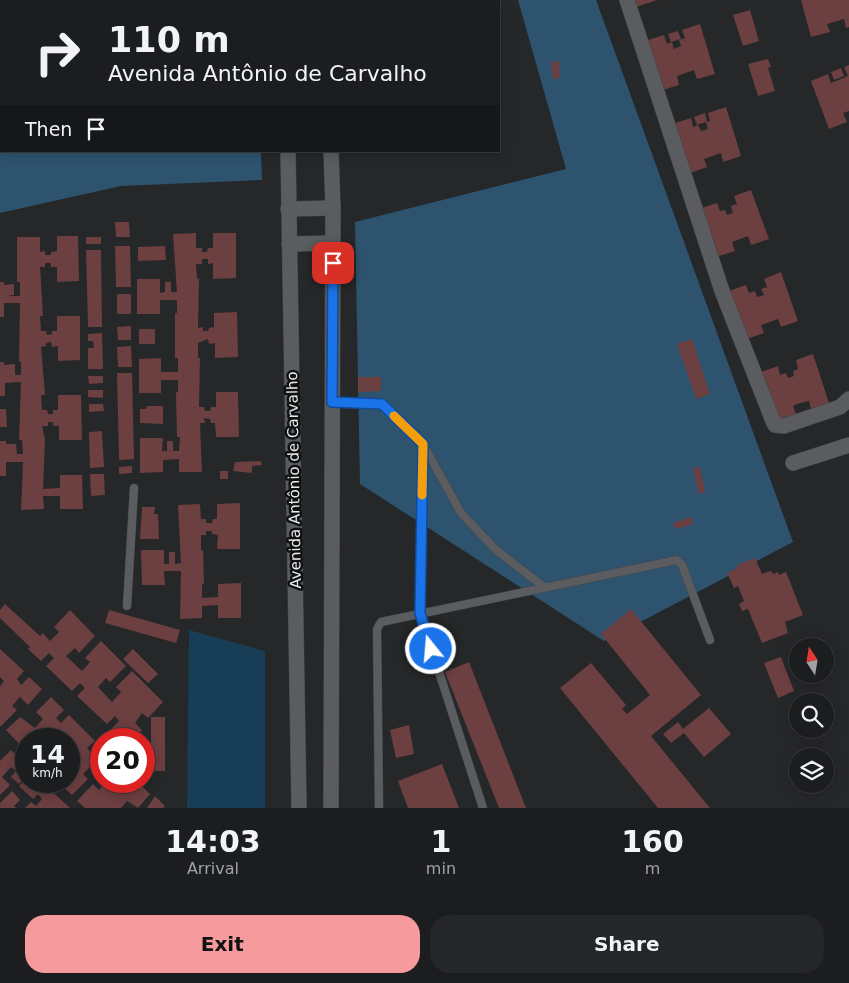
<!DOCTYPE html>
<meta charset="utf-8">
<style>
body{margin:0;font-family:"DejaVu Sans",sans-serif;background:#252628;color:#f1f3f6;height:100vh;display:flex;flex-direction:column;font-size:19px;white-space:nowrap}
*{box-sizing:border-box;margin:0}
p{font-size:16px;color:#a0a2a4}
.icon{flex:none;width:28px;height:28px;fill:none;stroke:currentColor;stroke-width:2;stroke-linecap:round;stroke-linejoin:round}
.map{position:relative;height:808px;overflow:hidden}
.details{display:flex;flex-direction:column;background:#1c1d1f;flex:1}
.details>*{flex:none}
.hud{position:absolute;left:0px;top:0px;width:500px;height:152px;box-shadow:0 2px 12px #0003,0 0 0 1px #3a3b3d;background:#1c1d1f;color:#f1f3f6;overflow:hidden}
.needle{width:32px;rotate:348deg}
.tools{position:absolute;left:789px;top:638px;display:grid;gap:10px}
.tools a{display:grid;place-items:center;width:45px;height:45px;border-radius:50%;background:#1c1d1f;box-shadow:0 2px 12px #0003,0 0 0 1px #3a3b3d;font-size:25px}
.speed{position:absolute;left:15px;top:728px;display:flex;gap:10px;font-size:25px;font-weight:700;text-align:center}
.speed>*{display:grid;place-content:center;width:65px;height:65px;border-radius:50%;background:#1c1d1f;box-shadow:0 2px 12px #0003,0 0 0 1px #3a3b3d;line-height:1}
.speed small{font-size:12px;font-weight:400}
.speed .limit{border:8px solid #d22;background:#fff;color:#111}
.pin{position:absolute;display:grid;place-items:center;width:42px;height:42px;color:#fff;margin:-21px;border-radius:10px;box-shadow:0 2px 8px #0006}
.me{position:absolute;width:55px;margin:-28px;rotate:343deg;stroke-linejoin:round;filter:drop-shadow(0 0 4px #0008)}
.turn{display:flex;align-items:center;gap:18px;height:105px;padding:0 25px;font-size:22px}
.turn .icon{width:65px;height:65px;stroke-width:2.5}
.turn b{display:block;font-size:35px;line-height:42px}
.then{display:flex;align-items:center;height:48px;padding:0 25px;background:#0003;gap:10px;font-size:19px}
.eta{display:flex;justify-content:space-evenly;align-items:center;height:85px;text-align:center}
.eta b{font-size:30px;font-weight:700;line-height:35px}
.button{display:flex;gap:10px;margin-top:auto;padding:10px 25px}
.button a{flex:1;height:58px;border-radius:20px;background:#f59b9e;color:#111;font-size:20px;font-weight:700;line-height:58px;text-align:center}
.button a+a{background:#252628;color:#f1f3f6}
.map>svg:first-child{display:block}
</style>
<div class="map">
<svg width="849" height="808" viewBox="0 0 849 808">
<rect width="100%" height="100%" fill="#252729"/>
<polygon fill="#183d57" points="189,630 265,651 265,808 187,808"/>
<g fill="#2e536f">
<polygon points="0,0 255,0 1,1 1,151 261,151 262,180 121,186 0,213"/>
<polygon points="518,0 596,0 793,542 604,641 360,484 355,222 566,169"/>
</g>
<g fill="#6c3f41">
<polygon points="634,0 657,0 636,7"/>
<polygon points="801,0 849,0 849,27 846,28 844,19 827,24 830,32 811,37"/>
<polygon points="750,10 759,41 743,46 733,15"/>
<polygon points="700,24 715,74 697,79 694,70 677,76 679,85 663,90 648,40 664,35 667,44 672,42 674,49 681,46 679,40 685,38 682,30"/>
<polygon points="678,31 681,39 671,42 668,34"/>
<polygon points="768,59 771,67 768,68 775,91 758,96 748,64"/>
<polygon points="559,61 560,78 553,79 551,62"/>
<polygon points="849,65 849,111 843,113 847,122 829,129 811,81 828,74 831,83 848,76 844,67"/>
<polygon points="841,68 844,76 834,80 831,72"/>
<polygon points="726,107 741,156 723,162 721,153 704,159 707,167 690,173 675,123 691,118 693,127 698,125 701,131 708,129 706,122 697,125 694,117 705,113 707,122 710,121 708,113"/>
<polygon points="751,190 769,239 751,245 748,236 732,242 735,251 719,256 702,208 717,203 720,211 725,210 727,215 733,213 731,206 737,204 734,196"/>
<polygon points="115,222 129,222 130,237 116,237"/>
<polygon points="196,233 196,248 202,248 202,252 207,252 208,248 213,248 213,233 236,233 236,278 213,279 213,263 208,264 208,259 202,259 202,264 196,264 197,279 199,278 198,328 203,327 203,331 208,331 209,328 214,327 214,313 237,312 238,357 215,358 215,343 209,344 208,339 198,343 198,358 200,358 199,407 204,407 205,411 210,411 211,407 216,407 216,392 238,392 239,437 216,437 215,423 211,423 210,419 204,418 205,423 200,423 202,472 179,472 179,459 163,460 163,472 140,473 140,438 163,438 162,451 167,451 167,441 173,441 173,451 179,451 180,437 177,437 176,392 178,392 178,380 161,380 161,393 139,393 139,359 161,358 161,372 178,372 178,358 175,358 175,313 177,313 177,300 160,300 160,314 137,314 137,279 160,279 160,293 165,292 165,282 171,282 171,292 177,292 173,234"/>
<polygon points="57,236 78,236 79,281 57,282 57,267 51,267 51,263 45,263 45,267 40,267 43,316 40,316 41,331 46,331 47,335 52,334 52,331 57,331 57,316 80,316 80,360 58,361 58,346 52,347 51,342 46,343 46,346 41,347 45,395 41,395 42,410 47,410 48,414 53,414 53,410 58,410 58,395 81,395 82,440 59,440 59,426 53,426 53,422 48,422 48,426 42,426 45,440 43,489 60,488 60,475 82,475 83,509 60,509 60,496 43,496 44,509 21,510 23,462 6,462 6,476 0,476 0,441 6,441 6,444 16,444 17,454 23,454 22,440 19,440 21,382 5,383 5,396 0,396 0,362 4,362 4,365 15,364 15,375 21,375 21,362 19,361 20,303 4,303 4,317 0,317 0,282 4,282 4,285 14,284 14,295 6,296 20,296 20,282 17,282 17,237 40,237 40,252 45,251 45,255 51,255 51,252 57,251"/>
<rect x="86" y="237" width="15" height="7"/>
<polygon points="115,246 130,246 131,287 116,287"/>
<polygon points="165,246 166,260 138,261 138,247"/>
<polygon points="86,250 101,250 102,327 88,327"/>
<polygon points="781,272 798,321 781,327 778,319 761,325 764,333 747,339 729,291 746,285 749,293 755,291 757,297 764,295 761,289 767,287 764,279"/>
<rect x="117" y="294" width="14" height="20"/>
<polygon points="131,326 131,340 118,340 117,327"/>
<rect x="139" y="329" width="16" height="15"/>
<polygon points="102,333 103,369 88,369 88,348 94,348 93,341 88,341 88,334"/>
<polygon points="692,339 710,394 696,399 677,344"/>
<polygon points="131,346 132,367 118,367 117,347"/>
<polygon points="813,354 829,403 811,409 809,401 797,404 793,406 796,414 777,420 761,372 778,366 780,375 786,373 788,378 794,376 793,371 798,369 796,360"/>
<polygon points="117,373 132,373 134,459 119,460"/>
<polygon points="88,376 103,376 103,383 89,384"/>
<polygon points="358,377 381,377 381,391 358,392"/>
<polygon points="88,390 103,390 103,398 88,397"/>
<polygon points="89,404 103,404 104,411 89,412"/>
<polygon points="147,406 163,406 163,424 140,423 140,409 146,409"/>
<polygon points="0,409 6,409 7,427 0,427"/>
<polygon points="102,431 104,467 90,468 89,432"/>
<polygon points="261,461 262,465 252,466 252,473 233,471 235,462"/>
<polygon points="132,466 132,473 119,474 119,467"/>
<polygon points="700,467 705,492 699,494 693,468"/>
<rect x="220" y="471" width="8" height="8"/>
<polygon points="90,474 104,474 105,495 91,496"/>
<polygon points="240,503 240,549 217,549 218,535 212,534 212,531 206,531 206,535 201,535 201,550 203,550 204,584 202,584 202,598 218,597 218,584 241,583 241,618 218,618 218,605 202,606 202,618 180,619 181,571 164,571 165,585 142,585 141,550 164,550 164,564 169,564 169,552 175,552 175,564 181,563 178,505 200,504 201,519 206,519 206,523 212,523 213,519 217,519 217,504"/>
<polygon points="142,507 155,507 154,514 158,514 159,539 140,539"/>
<polygon points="691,517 693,524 675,529 673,523"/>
<polygon points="755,558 762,574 771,571 773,574 778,572 779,575 786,572 803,615 785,622 788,633 762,643 748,609 742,611 739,604 744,601 738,586 734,588 727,573 738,568 737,565"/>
<polygon points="5,604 40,636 43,633 50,641 59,632 54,627 70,610 95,636 79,653 75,648 66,656 82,671 90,662 85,658 101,641 126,666 110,682 106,678 98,687 112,702 121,692 116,687 132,671 163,702 148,718 142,713 135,723 142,730 134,739 122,739 111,729 119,721 115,716 107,724 77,696 85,688 80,683 72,691 46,666 54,658 49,653 41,661 28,649 30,647 0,618 0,610"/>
<polygon points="631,609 701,695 651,736 710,808 658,808 560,688 591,663 626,705 622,709 627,714 650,695 601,634"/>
<polygon points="109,610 180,630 176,643 105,623"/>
<polygon points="0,649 24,671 17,679 21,685 29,677 42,689 28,705 20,697 12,706 17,710 0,727 0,686 4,681 0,677"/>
<polygon points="133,649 158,674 148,683 123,659"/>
<polygon points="781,657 794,691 778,698 764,663"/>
<polygon points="469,662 526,808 499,808 445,672"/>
<polygon points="51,697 64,710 56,718 61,723 69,715 95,741 87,748 92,753 100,745 101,746 101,776 91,766 83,774 88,779 72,795 57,781 69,781 69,757 75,750 69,744 69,739 63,739 60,735 57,739 26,739 26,751 6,730 20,717 35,728 43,719 36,712"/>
<polygon points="709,708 731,734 704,757 684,733 671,743 663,734 678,722 683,729"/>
<rect x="151" y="717" width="14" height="54"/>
<polygon points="409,725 414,754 396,758 390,730"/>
<polygon points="11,750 26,765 26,777 19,784 11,777 16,771 11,767 2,777 10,785 0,795 0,761"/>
<polygon points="442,764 459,808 408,808 398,781"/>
<polygon points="26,779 26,781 41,781 70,808 25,808 31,802 36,806 42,799 38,794 33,799 19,786"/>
<polygon points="106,781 121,781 126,787 131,781 137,781 150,794 138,808 127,801 121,808 85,808 77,801 93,784 99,790"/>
<polygon points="12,791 20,800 14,806 16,808 0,808 0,803"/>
<polygon points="155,796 165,806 163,808 147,808"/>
</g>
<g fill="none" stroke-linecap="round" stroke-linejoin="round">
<defs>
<g id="lane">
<polyline points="332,402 382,404 423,445 420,613 483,808"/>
<polyline points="424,446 461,513 496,550 544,587"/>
<polyline points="127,606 134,488"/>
<polyline points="379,808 377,629 381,622 677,560 682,565 710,640"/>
</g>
<g id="street">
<polyline points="627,0 722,291 773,421 775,425 784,426 840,407 849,399"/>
<polyline points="793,463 849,445"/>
</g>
<g id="secondary">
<polyline points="288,0 288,1"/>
<polyline points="325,0 325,1"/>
<polyline points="288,151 299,808"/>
<polyline points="288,209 333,208"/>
<polyline points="289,244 333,243"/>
<polyline points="331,808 333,208 331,151"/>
</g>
</defs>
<use href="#lane" stroke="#434547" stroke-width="9"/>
<use href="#street" stroke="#434547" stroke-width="16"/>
<use href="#secondary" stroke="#434547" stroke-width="16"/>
<use href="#lane" stroke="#5a5c5f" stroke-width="8"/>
<use href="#street" stroke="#5a5c5f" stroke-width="15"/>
<use href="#secondary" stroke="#5a5c5f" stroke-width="15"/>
</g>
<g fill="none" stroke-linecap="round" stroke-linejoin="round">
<defs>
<polyline id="route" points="333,263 332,402 382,404 423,444 420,613 431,649"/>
</defs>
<use href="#route" stroke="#114b97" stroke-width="12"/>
<use href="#route" stroke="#1a73e8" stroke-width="9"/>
<polyline stroke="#f59e0b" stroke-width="9" points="394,416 423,444 422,495"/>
</g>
<g text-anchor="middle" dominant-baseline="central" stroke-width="5" stroke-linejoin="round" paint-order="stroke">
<g font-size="15" fill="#eaeced" stroke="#0f1011">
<text transform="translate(294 480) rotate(-91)">Avenida Antônio de Carvalho</text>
</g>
</g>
</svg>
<div class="tools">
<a><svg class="needle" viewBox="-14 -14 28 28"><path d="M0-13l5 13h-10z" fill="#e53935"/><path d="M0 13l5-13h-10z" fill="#a0a2a4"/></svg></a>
<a><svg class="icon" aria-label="search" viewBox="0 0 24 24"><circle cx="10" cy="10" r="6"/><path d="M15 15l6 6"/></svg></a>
<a><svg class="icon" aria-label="layers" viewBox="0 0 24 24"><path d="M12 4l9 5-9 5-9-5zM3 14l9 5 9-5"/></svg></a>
</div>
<div class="speed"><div>14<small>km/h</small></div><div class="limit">20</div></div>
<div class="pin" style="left:333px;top:263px;background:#d93025"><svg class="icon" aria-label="arrive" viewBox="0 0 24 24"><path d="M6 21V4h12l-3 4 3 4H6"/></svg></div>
<svg class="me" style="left:431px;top:649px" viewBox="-20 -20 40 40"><circle r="17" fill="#1a73e8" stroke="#fff" stroke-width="3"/><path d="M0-11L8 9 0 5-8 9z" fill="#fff"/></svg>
<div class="hud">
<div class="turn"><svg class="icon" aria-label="right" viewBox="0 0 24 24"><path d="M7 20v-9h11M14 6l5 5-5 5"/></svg><div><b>110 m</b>Avenida Antônio de Carvalho</div></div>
<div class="then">Then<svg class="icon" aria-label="arrive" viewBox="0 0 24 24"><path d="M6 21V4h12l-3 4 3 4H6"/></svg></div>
</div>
</div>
<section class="details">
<div class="eta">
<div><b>14:03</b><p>Arrival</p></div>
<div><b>1</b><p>min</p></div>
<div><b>160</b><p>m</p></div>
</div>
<div class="button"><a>Exit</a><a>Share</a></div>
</section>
